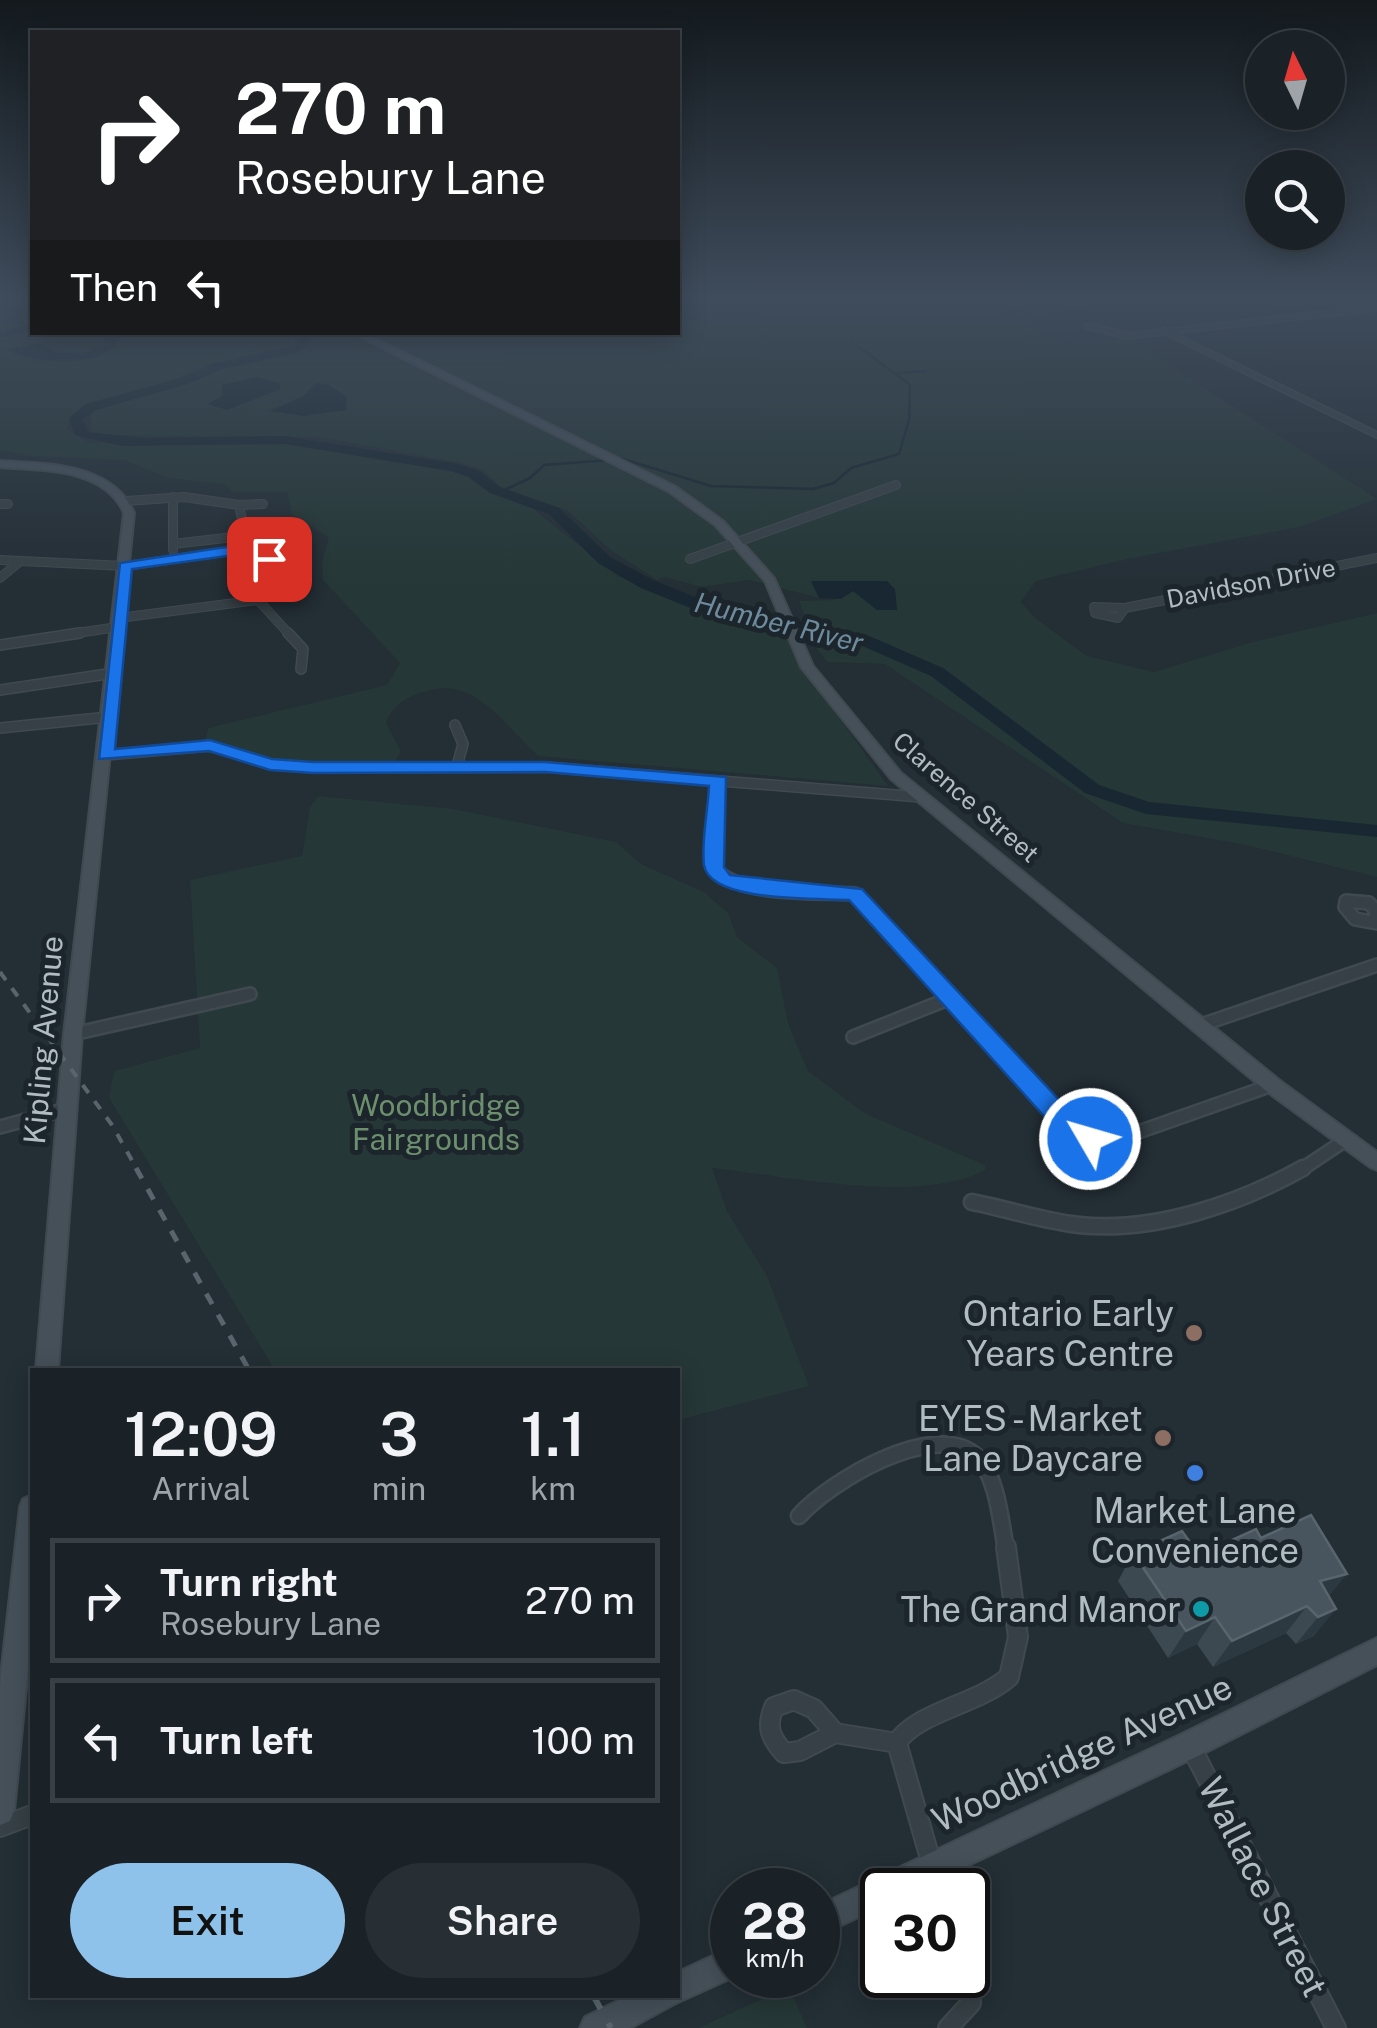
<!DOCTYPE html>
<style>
body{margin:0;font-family:"Public Sans",sans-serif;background:#272f34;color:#f1f3f6;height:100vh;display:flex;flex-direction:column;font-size:38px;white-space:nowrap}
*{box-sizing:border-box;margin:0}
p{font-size:32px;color:#9fa4a8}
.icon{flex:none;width:55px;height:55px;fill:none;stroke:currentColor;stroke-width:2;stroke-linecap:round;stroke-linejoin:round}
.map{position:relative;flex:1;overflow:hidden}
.details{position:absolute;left:30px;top:1368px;width:650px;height:630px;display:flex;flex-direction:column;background:#1a2228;border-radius:0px;box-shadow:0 5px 25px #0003,0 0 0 2px #383f45}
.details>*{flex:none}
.hud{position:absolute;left:30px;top:30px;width:650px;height:305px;border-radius:0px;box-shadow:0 5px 25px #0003,0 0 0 2px #383f45;background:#202124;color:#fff;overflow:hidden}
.needle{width:65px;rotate:355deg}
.buttons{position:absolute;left:1245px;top:30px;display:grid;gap:20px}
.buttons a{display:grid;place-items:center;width:100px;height:100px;border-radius:50%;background:#1a2228;box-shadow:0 5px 25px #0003,0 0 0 2px #383f45;font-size:50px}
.speed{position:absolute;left:710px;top:1868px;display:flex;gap:20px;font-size:50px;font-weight:700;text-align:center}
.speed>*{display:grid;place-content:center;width:130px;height:130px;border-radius:50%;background:#1a2228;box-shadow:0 5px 25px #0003,0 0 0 2px #383f45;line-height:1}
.speed small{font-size:25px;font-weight:400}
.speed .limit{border:5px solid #111;border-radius:15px;background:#fff;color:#111}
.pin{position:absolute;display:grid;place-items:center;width:85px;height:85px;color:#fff;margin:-42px;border-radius:20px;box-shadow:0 5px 15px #0006}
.me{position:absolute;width:110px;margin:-55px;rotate:308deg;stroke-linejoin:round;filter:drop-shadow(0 0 8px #0008)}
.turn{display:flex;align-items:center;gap:35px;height:210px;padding:0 40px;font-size:45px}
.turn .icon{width:130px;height:130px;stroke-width:2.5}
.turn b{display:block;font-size:70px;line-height:85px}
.then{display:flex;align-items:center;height:95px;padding:0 40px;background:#0003;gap:20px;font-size:38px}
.eta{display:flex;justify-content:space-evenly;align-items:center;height:170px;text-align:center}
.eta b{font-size:60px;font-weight:600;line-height:70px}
.cta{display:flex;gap:20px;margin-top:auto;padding:20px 40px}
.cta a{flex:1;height:115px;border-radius:60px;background:#8fc2ea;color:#111;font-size:40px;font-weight:600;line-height:115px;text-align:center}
.cta a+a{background:#272f34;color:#f1f3f6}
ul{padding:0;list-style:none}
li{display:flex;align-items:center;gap:30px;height:125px;margin:0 20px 15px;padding:0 20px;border:5px solid #383f45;border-radius:0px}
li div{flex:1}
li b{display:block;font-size:38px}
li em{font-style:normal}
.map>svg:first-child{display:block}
</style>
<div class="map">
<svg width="1377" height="2028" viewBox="0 0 1377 2028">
<rect width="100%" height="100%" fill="#232e35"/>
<g fill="#253736">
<polygon points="0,300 32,300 32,325 0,332"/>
<polygon points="678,300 1113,300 1038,315 1030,325 1038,336 1073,348 1080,343 1128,339 1377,499 1299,527 1127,559 1036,581 1021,602 1035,618 1087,656 1154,672 1249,643 1377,613 1377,877 1246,845 1123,823 885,664 827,662 817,649 799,601 833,600 853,591 892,599 812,581 819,598 749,580 702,587 665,577 657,580 612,551 567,510 504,490 483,470 460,463 320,437 91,435 91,411 98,406 189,382 233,363 296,351 310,345 320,333 678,332"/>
<path d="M32,329l262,4 1,12 -5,3 -92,18 -23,14 -90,25 -13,10 -5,14 22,14 100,-3 119,4 153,27 23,18 49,20 85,67 85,35 77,15 23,41 85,119 -350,-30c-35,-31 -63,-84 -118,-63 -16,6 -28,13 -34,30l15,28 -10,18 -112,-2 -75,-22 4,-17 179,-43 13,-22 -77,-83 -1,-18 7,-24 -37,-24 -5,-22h-54l-9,-8 -56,-6 -44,-18 -95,-4 -29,-6v-113z"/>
<path d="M318,796l136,13 162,33 25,22 63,28 24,21 9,24 40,31 11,55 20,48 56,42 121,52v5c-63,35 -200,6 -273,-2l15,43 40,65 42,110 -131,34v-50h-403l-166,-272 5,-27 86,-23 -10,-168 112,-24 8,-49z"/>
<polygon points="789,1987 807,2028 698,2028"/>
</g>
<g fill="#182731">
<path d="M99,333h22c-8,39 -88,30 -115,17l35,-7 15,10h17l16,-1 16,-12z"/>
<polygon points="256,377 279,383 280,389 227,410 208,404 223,395 222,385"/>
<polygon points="316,383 329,385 347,397 346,410 304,416 270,411 303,396"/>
<polygon points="811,581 887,581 895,589 897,610 877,610 853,591 841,599 819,598"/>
</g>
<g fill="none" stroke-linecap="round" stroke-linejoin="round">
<g stroke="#182731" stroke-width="2.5">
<polyline points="0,308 32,315"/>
<polyline points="1005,314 1046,300"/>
<polyline points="308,333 314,332"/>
<polyline points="897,373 926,371"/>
<polyline points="500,492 530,478 544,465 623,459 711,486 813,489 834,483 851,468 899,454 909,420 910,385 852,342"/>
</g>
<g fill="#182731" fill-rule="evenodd">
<polygon points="32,324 32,330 0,338 0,332"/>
<polygon points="302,332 314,332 309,344 296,353 220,370 188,384 96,410 83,419 88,432 145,438 285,436 458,464 479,471 500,487 559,508 610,557 653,580 704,601 869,636 943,668 1099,785 1149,802 1377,825 1377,837 1146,814 1085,793 931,676 858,644 693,609 641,588 598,563 549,514 490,493 469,477 450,471 285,444 122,446 75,435 69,418 86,404 180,378 212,364 288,347 300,340"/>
</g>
<defs>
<g id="street-far5">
<polyline points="1088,326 1128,336 1377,308"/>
<polyline points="1164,331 1377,435"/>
</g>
<g id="street-far4">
<polyline points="173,497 173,550"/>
<polyline points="0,504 8,504"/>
<polyline points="239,505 263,504"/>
<polyline points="173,544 251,535"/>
<polyline points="260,547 269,559"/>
<polyline points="690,559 896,485"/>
<polyline points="0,560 125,566 260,547 242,520 239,505 184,497 126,501"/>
<polyline points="0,578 18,563"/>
<polygon points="1094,607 1125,608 1118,618 1095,613"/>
<polyline points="1125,608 1377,558"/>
<polyline points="119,618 258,600 290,635"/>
<polyline points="63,635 118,627"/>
</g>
<g id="street-far3">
<polyline points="288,633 303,649 301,669"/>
<polyline points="0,645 80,633"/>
<polyline points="0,690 114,673"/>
<polyline points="455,725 463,744 457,766"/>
<polyline points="0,728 109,717"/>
<polyline points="106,755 210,746 270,764 313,768 545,767 921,797"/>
<polyline points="718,872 713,848 719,781"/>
</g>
<g id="street-far2">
<path d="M716,869c22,28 105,23 139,25l215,234 20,11 23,2 159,-56"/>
<polyline points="1374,921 1377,912 1369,903 1346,901 1345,907 1355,919 1377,923"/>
<polyline points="1201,1025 1377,965"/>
<polyline points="73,1034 250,994"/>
<polyline points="853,1037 948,999"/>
<polyline points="0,1127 70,1108"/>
<polyline points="1299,1171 1344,1141"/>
</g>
<g id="street-far1">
<path d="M972,1202c36,7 71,19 107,23 74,8 160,-21 224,-57"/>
<path d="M799,1516c29,-33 135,-98 177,-60 21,18 25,67 30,94"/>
</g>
<g id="street">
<path d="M794,1700l20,9 21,24 -35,18 -16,2c-14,-16 -18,-26 -10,-46z"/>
<polyline points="835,1733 897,1743"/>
<polyline points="1191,1747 1336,2028"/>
<polyline points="0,1827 32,1815"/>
<path d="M939,1890l-42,-147c17,-30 82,-39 112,-66l9,-40 -12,-90"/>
<polyline points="948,2028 971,2003 968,1972"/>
</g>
<g id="secondary">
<polygon points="351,332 362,332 676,487 723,521 774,578 813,666 901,773 1279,1080 1377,1152 1377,1170 1370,1167 1265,1090 891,779 801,667 765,581 715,525 668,491"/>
<path d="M0,461c47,3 113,2 134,52l-52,521 -24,336h-22l28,-336 60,-521c-19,-45 -82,-43 -124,-46z"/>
<polygon points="32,1495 32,1625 14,1811 10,1821 0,1825 0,1684 20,1507 23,1499"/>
<polygon points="1377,1638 1377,1665 1200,1755 916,1890 882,1890 882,1906 818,1936 818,1906 1180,1735"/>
<polygon points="732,1947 732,1975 738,1975 676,2003 630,2028 580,2028 585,2017 630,1995 678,1995 678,1972"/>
</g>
</defs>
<use href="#street-far5" stroke="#40494f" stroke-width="8"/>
<use href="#street-far4" stroke="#40494f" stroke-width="10"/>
<use href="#street-far3" stroke="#40494f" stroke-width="12"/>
<use href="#street-far2" stroke="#40494f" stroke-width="16"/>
<use href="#street-far1" stroke="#40494f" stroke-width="19"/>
<use href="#street" stroke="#40494f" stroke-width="22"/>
<use href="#secondary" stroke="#40494f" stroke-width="4"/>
<use href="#street-far5" stroke="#364046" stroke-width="5"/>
<use href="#street-far4" stroke="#364046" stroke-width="8"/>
<use href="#street-far3" stroke="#364046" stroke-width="9"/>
<use href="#street-far2" stroke="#364046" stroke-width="11"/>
<use href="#street-far1" stroke="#364046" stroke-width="14"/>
<use href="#street" stroke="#364046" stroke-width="18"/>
<use href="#secondary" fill="#455059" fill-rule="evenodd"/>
<polyline stroke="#59646d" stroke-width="4" stroke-dasharray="10 10" stroke-linecap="butt" points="0,972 112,1125 138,1171"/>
<polyline stroke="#59646d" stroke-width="5" stroke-dasharray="12 12" stroke-linecap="butt" points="136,1168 249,1370"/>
<polyline stroke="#59646d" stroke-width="6" stroke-dasharray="16 16" stroke-linecap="butt" points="593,1995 611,2028"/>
</g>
<polygon fill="#3c4951" points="1261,1538 1329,1596 1314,1636 1296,1644 1286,1633 1213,1667 1197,1644 1168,1658 1118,1581 1133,1553 1199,1555"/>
<g fill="#2d3941">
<polygon points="1347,1574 1324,1602 1307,1606 1286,1633 1213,1667 1232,1641 1320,1581"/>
<polygon points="1336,1609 1314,1636 1296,1644 1318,1617"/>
<polygon points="1215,1617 1197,1644 1168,1658 1186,1631"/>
</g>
<polygon fill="#48555e" stroke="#59656d" stroke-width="2.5" points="1311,1515 1347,1574 1320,1581 1336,1609 1318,1617 1307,1606 1232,1641 1215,1617 1186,1631 1133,1553 1182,1531 1199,1555 1256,1529 1261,1538"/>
<linearGradient id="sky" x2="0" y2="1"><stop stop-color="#13191d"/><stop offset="0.51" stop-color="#3f4c5c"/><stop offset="1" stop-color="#3f4c5c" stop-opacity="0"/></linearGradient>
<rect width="1377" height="584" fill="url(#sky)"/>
<path fill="#1a73e8" stroke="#114b97" stroke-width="2.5" d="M260,542l14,14v6h-10l-8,-10 -124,17 -17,180 95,-9 62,19 41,3h232l181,15 -2,90 6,8 132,14 217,232 24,18 -4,7 -9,3 -29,-14 -212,-235c-32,-2 -139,3 -145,-35 -3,-24 4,-55 5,-79l-164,-14 -232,1 -43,-3 -61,-19 -110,8 21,-196z"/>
<g fill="#8d6e63" stroke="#1c252b" stroke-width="4">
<circle cx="1194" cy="1333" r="10"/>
<circle cx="1163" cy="1438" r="10"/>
</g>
<circle fill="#3f7fe0" stroke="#1c252b" stroke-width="4" cx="1195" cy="1473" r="10"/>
<circle fill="#0f9aa8" stroke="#1c252b" stroke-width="4" cx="1201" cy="1609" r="10"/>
<g text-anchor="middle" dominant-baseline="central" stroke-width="10" stroke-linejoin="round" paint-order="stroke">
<g font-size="25" fill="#b1bbc2" stroke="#1c252b">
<text transform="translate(1251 583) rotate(-11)">Davidson Drive</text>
<text transform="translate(966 797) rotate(41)">Clarence Street</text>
</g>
<g font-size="28" font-style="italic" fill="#6e8b9d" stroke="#1c252b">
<text transform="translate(779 622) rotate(14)">Humber River</text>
</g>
<g font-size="30" fill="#b1bbc2" stroke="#1c252b">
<text transform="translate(43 1040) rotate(-85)">Kipling Avenue</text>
</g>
<g font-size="30" fill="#6c906e" stroke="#1c252b">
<text x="436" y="1105">Woodbridge<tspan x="436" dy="34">Fairgrounds</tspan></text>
</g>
<g font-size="35" fill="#b1bbc2" stroke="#1c252b" text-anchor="end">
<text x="1174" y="1313">Ontario Early<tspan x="1174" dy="40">Years Centre</tspan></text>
<text x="1143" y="1418">EYES - Market<tspan x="1143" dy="40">Lane Daycare</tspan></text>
<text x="1195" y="1510" text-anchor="middle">Market Lane<tspan x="1195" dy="40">Convenience</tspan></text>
<text x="1181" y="1609">The Grand Manor</text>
</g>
<g font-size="35" fill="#b1bbc2" stroke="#1c252b">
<text transform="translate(1082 1753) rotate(-25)">Woodbridge Avenue</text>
<text transform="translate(1263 1887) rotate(63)">Wallace Street</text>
</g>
</g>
</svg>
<div class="buttons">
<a><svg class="needle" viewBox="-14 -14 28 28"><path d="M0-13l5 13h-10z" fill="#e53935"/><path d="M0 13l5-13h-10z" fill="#9fa4a8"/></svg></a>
<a><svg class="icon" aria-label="search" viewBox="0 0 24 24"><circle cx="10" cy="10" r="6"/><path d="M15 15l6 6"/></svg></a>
</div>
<div class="speed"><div>28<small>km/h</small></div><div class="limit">30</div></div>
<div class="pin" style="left:269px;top:559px;background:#d93025"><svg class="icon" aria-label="arrive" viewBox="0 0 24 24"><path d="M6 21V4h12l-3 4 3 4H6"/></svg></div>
<svg class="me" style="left:1090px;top:1139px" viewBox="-20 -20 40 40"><circle r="17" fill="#1a73e8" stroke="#fff" stroke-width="3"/><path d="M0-11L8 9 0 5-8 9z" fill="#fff"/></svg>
<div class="hud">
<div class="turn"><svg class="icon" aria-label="right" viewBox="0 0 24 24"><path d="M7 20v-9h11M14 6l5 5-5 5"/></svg><div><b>270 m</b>Rosebury Lane</div></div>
<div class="then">Then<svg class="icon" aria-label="left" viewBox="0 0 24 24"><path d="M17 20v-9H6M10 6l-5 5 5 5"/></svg></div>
</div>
<section class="details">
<div class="eta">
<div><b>12:09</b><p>Arrival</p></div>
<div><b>3</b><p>min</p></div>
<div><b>1.1</b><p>km</p></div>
</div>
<ul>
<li><svg class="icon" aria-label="right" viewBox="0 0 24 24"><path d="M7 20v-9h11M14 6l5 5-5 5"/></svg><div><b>Turn right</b><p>Rosebury Lane</p></div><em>270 m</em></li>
<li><svg class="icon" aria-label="left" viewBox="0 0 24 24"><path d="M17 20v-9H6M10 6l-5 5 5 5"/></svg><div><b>Turn left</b></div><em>100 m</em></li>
</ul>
<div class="cta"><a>Exit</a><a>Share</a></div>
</section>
</div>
